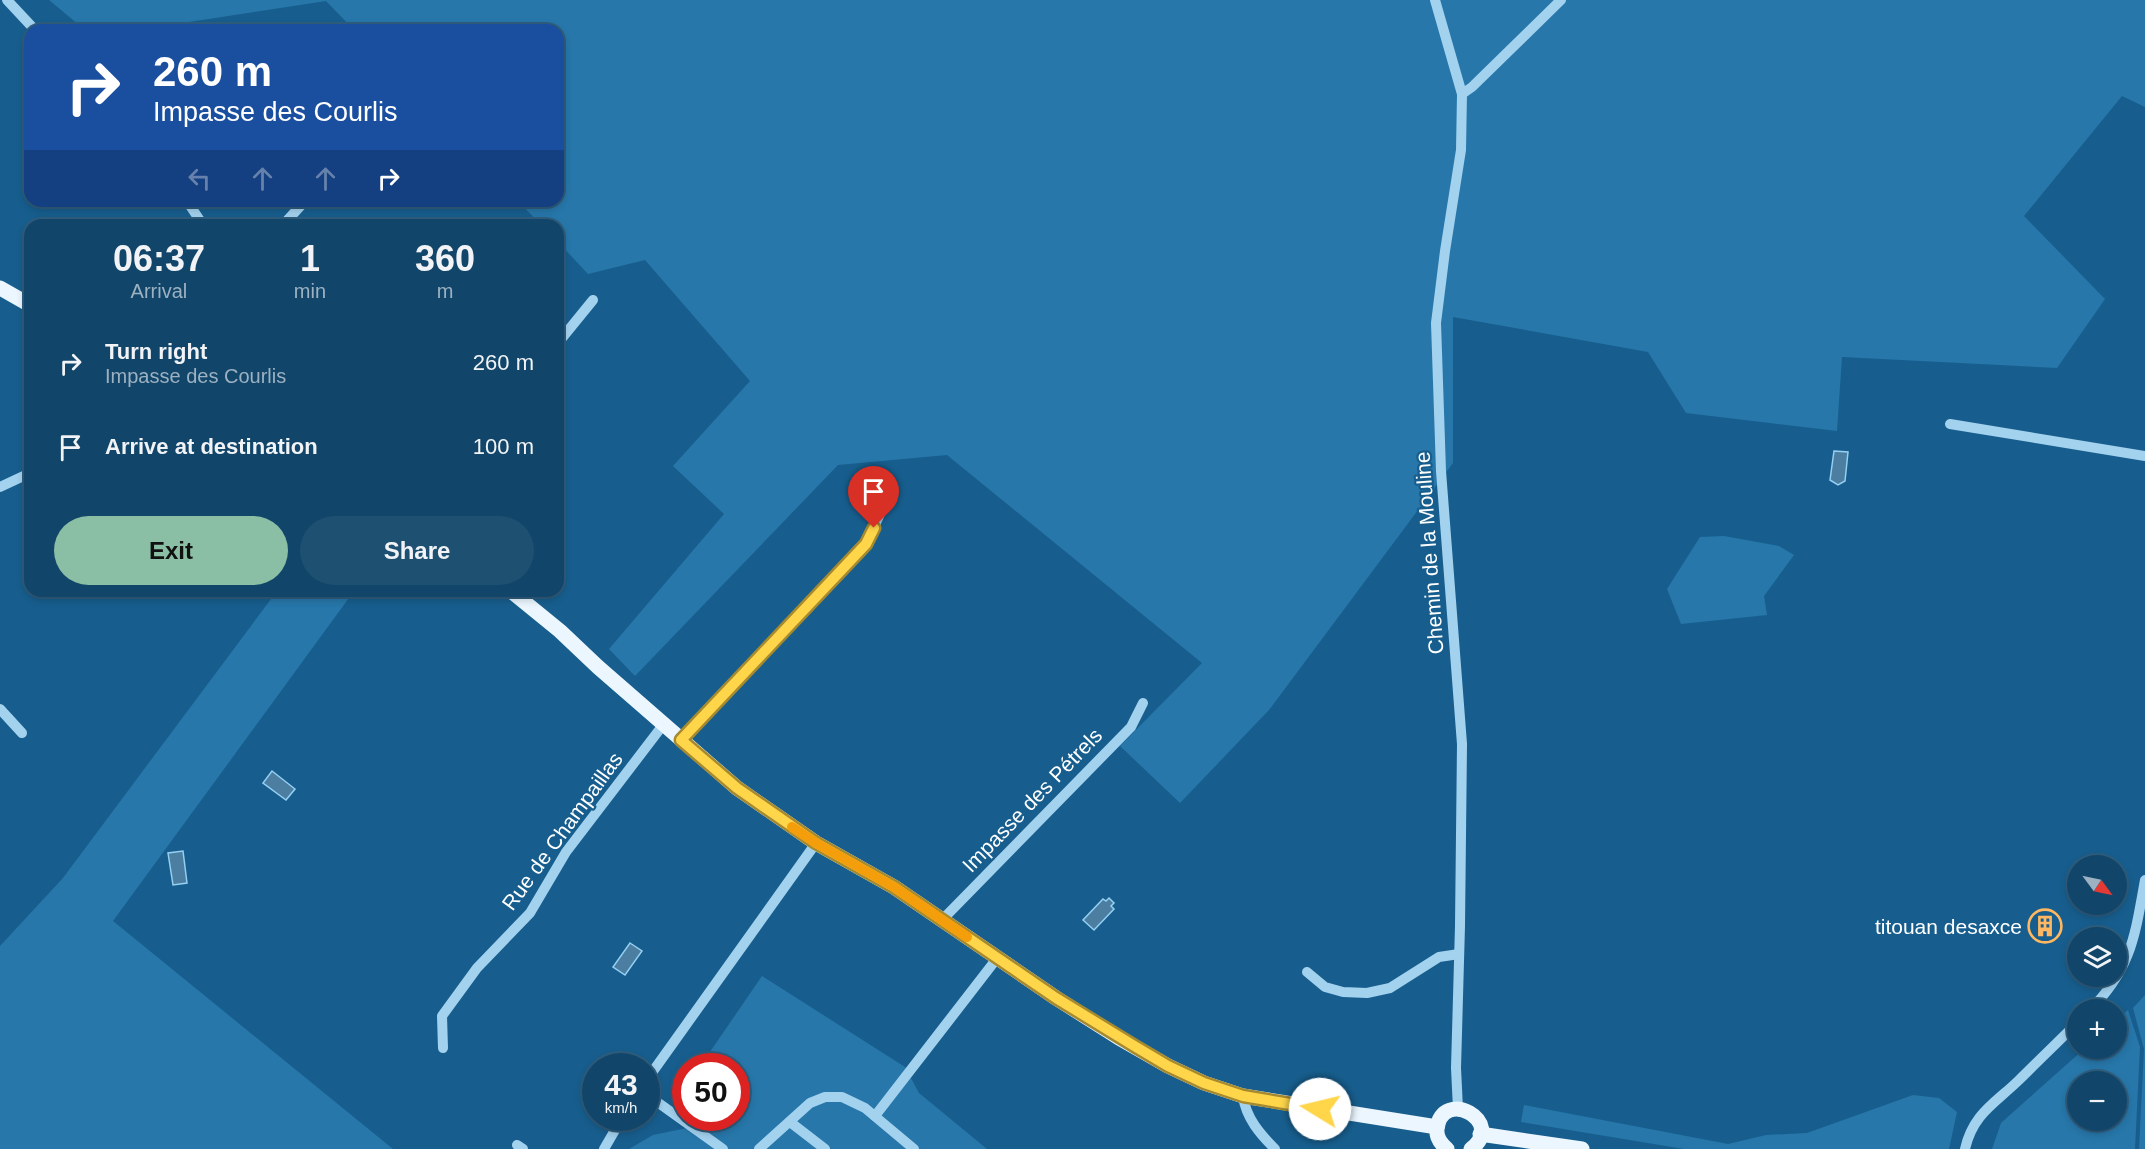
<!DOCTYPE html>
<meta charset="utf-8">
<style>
body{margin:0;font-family:Arial,sans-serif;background:#1e5072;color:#f1f3f6;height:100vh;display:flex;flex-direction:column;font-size:22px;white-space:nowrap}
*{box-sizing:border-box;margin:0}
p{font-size:20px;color:#9cb1c1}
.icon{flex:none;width:33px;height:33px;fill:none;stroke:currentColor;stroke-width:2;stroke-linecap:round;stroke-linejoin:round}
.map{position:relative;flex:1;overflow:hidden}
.panel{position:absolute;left:24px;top:219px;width:540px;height:378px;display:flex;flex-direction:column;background:#11466a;border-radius:18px;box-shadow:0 3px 9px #0003,0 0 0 2px #305e7e}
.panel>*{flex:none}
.guide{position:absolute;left:24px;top:24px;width:540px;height:183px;border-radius:18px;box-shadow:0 3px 9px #0003,0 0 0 2px #305e7e;background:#1a4fa0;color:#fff;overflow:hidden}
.needle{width:39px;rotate:123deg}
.fabs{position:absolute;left:2067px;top:855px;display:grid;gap:12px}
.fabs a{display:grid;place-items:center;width:60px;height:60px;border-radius:50%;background:#11466a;box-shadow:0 3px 9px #0003,0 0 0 2px #305e7e;font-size:30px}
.speed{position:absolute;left:582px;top:1053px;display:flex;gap:12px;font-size:30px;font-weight:700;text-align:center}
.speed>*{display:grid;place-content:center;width:78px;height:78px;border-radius:50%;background:#11466a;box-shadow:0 3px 9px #0003,0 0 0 2px #305e7e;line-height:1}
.speed small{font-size:15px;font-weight:400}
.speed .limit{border:9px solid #d22;background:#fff;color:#111}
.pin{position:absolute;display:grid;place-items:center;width:51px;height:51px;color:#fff;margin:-62px -26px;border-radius:50% 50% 50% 0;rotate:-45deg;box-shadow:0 0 6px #0007}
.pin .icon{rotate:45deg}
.me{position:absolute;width:66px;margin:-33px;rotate:279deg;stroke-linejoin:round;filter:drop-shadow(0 0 4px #0008)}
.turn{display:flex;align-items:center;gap:21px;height:126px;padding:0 30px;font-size:27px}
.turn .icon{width:78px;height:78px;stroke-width:2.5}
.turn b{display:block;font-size:42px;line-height:51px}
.lanes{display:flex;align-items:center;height:57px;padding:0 30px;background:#0003;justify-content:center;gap:30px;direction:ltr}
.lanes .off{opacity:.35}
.eta{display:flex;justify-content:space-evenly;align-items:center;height:102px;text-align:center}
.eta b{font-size:36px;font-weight:700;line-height:42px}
.primary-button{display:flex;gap:12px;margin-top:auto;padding:12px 30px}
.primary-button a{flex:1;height:69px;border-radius:36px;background:#8abfa5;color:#111;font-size:24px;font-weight:700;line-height:69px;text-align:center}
.primary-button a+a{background:#1e5072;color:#f1f3f6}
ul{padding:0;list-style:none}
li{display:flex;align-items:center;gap:18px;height:84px;padding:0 30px}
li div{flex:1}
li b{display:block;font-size:22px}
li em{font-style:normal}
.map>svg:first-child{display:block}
</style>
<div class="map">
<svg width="2145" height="1149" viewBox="0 0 2145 1149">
<rect width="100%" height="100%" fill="#175e8e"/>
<g fill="#2777aa" fill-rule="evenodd">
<polygon points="49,0 2145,0 2145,107 2122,96 2024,216 2105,299 2057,368 1842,357 1837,431 1686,413 1648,352 1453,317 1453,463 1269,710 1180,803 1120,746 1202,663 947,455 838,465 635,676 609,649 724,514 673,466 750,381 645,260 588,274 558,242 558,225 541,225 518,201 558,201 558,30 354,30 326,1 137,30 85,30"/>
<polygon points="1724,536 1779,546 1794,555 1764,596 1767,615 1681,624 1667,589 1700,537"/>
<polygon points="277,591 354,591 113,921 393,1149 0,1149 0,946 63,878"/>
<polygon points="762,976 905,1067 919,1093 987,1149 629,1149 653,1135 687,1128 696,1118 736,1118 736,1066 702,1066 701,1065"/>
<polygon points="2145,995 2145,1149 2139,1149 2144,1049 2133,1008"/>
<path d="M2128,1010l12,37 -5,102h-143l9,-26 83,-74 32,-1 1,-28zM2078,1082h38v38h-38z"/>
<polygon points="1913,1095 1939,1098 1957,1112 1949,1149 1684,1149 1521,1122 1524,1105 1728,1144 1766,1135 1807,1133"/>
</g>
<g fill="#4b7ea0" stroke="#95cff2" stroke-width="1.5">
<polygon points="1834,451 1848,452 1845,481 1838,485 1830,480"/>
<polygon points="272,771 295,789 286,800 263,783"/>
<polygon points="183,851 187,883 173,885 168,853"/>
<polygon points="1109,898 1114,903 1111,906 1114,909 1094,930 1083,920 1103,899 1106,901"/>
<polygon points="630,943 642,951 625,975 613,967"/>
</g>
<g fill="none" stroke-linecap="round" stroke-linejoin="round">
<g stroke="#a3d2ef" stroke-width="10">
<polyline points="7,0 35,30"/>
<polyline points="1435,0 1462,94 1461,150 1445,251 1436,323 1441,471 1462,744 1460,926 1456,1068 1458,1109"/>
<polyline points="1462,94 1472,87 1561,0"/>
<polyline points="187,201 203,225"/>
<polyline points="283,225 305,201"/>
<polyline points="558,343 593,300"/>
<polyline points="1950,424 2145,456"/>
<polyline points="0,487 30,473"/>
<polyline points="0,709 22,733"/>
<polyline points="681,740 866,544 881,512"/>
<polyline points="942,920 1131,727 1143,703"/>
<polyline points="1307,972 1325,987 1343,992 1367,993 1390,988 1439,957 1459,954"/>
<path d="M2090,1010c42,-42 45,-75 55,-130"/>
<polyline points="443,1048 442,1016 477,968 530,913 566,852 663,725"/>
<polyline points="646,1081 816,843"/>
<polyline points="646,1094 723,1149"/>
<path d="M1243,1096c3,22 17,38 32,53"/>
<polyline points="875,1116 998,957"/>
<polyline points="790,1122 825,1149"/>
<polyline points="517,1145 523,1149"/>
<polyline points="604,1149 622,1118"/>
<polyline points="759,1149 810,1103 825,1097 842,1097 865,1108 914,1149"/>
<path d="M1965,1149c8,-35 29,-45 53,-68 20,-20 40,-39 60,-59"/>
</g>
<g stroke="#ebf6ff" stroke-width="15">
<polyline points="0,288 30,305"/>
<polyline points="511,591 560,631 598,667 737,788 816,843 894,887 1056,998 1119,1038 1168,1066 1204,1083 1243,1096 1437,1127"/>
<polyline points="1480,1134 1582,1149"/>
<path d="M1447,1149c-6,-5 -11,-12 -10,-20 5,-43 70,-7 34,20"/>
</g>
</g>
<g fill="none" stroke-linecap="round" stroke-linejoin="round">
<defs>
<polyline id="route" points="874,528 866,544 681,740 737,788 816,843 894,887 1056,998 1136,1047 1168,1066 1204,1083 1243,1096 1320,1109"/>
</defs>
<use href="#route" stroke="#a68a30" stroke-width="15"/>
<use href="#route" stroke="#ffd54a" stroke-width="10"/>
<polyline stroke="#f59e0b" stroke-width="10" points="792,827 816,843 894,887 967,937"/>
</g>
<defs>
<symbol id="building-ring" viewBox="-11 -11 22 22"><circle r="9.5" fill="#175e8e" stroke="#ffb861" stroke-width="1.5"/><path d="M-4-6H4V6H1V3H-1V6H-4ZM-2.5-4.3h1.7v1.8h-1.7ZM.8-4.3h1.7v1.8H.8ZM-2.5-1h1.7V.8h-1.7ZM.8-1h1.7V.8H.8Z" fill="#ffb861"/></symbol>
</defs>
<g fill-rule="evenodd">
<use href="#building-ring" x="2026" y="907" width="38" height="38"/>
</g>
<g text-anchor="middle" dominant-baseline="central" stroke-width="4.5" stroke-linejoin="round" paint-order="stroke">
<g font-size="21" fill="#fff" stroke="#175e8e">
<text transform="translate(1429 553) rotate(-94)">Chemin de la Mouline</text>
<text transform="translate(1032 800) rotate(-46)">Impasse des Pétrels</text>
<text transform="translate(562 831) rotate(-54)">Rue de Champaillas</text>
</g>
<g font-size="21" fill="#fff" stroke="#175e8e" text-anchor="end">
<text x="2022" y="926">titouan desaxce</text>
</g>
</g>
</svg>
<div class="fabs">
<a><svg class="needle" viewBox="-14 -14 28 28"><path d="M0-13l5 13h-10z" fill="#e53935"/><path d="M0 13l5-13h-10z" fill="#9cb1c1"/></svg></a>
<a><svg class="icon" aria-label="layers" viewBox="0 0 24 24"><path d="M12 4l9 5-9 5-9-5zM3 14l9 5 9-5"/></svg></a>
<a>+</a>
<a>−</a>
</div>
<div class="speed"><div>43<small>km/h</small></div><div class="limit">50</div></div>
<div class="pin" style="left:874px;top:528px;background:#d93025"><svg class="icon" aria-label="arrive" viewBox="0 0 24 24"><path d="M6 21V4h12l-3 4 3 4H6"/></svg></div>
<svg class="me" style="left:1320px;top:1109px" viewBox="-20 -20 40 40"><circle r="19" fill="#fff"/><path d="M0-13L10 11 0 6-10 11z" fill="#ffd54a"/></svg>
<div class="guide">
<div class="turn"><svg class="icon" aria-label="right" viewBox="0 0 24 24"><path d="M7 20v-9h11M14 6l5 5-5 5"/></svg><div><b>260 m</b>Impasse des Courlis</div></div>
<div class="lanes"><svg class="icon off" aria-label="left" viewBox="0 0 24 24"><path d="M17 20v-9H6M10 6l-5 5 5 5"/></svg><svg class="icon off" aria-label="ahead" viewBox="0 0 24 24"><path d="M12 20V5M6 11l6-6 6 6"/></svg><svg class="icon off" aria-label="ahead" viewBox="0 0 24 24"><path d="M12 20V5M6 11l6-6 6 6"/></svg><svg class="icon" aria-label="right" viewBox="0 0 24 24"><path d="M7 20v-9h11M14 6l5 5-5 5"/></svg></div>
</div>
<section class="panel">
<div class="eta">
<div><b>06:37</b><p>Arrival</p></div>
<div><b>1</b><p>min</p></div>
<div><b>360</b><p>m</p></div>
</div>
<ul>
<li><svg class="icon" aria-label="right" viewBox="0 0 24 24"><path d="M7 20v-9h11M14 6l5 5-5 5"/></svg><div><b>Turn right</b><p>Impasse des Courlis</p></div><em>260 m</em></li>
<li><svg class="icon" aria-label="arrive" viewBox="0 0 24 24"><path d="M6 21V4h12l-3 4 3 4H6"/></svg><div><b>Arrive at destination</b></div><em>100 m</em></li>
</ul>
<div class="primary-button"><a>Exit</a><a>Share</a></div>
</section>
</div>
